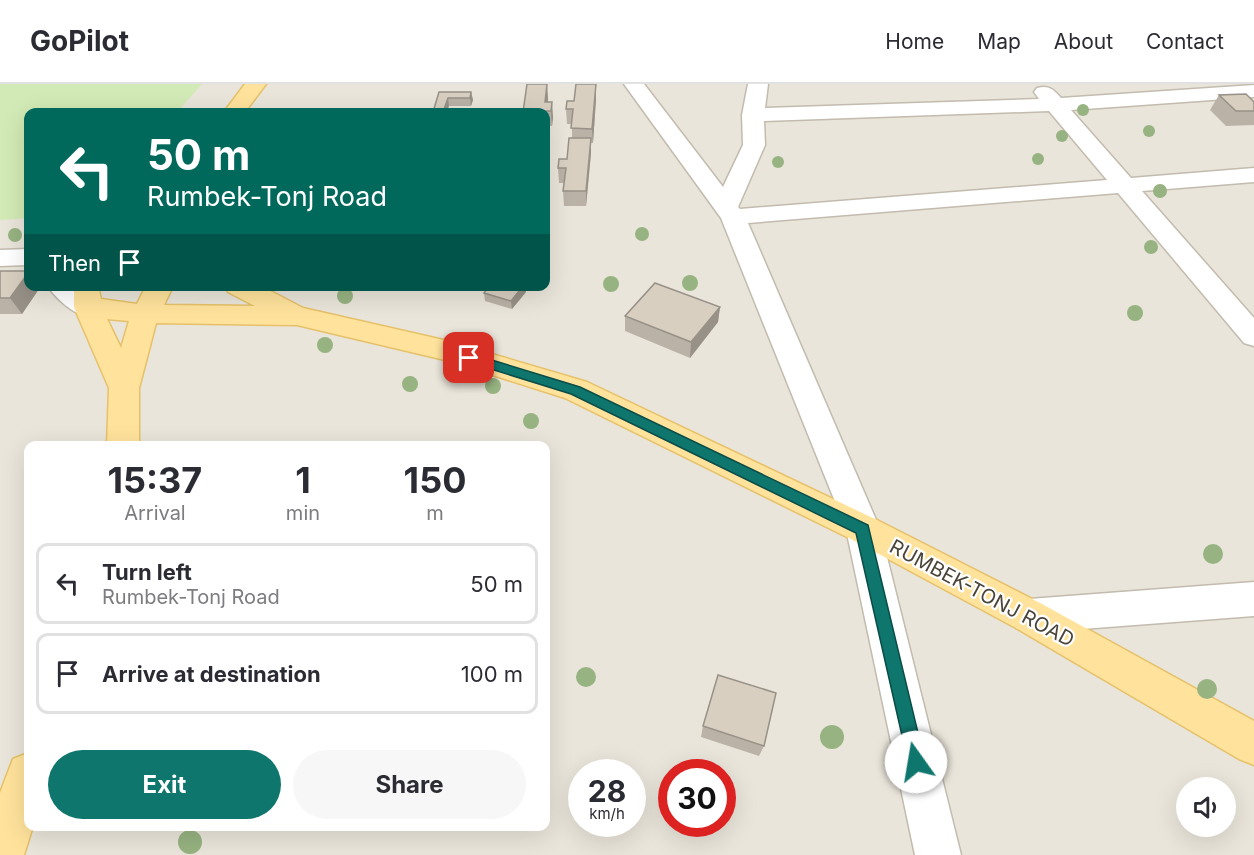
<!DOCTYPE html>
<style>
body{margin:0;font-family:Inter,sans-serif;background:#f7f7f7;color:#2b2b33;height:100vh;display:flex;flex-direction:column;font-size:22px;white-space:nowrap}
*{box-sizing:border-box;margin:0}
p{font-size:20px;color:#7c7c81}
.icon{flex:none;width:33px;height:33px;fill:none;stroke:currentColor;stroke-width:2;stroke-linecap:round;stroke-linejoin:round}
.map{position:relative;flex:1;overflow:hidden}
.sheet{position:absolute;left:24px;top:357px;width:526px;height:390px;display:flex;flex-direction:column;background:#fff;border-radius:12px;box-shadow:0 6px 24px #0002}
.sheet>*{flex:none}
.top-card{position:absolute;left:24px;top:24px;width:526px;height:183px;border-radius:12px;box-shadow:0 6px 24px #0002;background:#00695c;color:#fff;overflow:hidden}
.fabs{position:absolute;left:1176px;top:693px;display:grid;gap:12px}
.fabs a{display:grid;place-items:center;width:60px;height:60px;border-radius:50%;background:#fff;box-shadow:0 6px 24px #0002;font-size:30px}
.speed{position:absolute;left:568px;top:675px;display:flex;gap:12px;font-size:30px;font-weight:700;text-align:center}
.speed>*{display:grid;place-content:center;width:78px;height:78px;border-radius:50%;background:#fff;box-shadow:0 6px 24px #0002;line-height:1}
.speed small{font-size:15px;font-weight:400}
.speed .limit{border:9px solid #d22;background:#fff;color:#111}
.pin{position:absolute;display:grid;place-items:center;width:51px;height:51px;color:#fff;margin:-26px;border-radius:12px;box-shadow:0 3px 9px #0006}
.me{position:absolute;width:66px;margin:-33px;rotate:347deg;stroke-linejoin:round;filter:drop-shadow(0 0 4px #0008)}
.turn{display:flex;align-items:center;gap:21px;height:126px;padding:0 24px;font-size:27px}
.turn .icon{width:78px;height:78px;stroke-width:2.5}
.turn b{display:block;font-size:42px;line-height:51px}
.then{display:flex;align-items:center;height:57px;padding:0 24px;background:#0003;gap:12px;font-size:22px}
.eta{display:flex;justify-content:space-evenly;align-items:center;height:102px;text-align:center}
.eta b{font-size:36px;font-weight:700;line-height:42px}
.primary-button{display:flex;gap:12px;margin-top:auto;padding:12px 24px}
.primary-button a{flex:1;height:69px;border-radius:36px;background:#0f766e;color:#fff;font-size:24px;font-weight:700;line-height:69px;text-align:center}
.primary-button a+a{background:#f7f7f7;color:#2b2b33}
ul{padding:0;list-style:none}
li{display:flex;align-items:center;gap:18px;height:81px;margin:0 12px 9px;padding:0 12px;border:3px solid #e1e1e2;border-radius:12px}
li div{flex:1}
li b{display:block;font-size:22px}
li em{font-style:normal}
header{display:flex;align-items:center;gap:36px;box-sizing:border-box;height:84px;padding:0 30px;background:#fff;border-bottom:2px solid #e1e1e2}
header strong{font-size:28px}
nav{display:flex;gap:33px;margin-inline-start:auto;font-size:21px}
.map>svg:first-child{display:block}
</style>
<header>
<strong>GoPilot</strong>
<nav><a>Home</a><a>Map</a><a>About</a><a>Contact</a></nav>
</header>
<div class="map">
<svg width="1254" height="771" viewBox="0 0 1254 771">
<rect width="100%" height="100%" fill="#f6f3ec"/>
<path fill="#eae5da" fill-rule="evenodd" d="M0,0h1254v771h-1254zM28,28h518v174h-518zM28,362h518v380h-518zM582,688h51v52h-51zM672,688h51v52h-51zM1186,704h40v38h-40z"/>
<polygon fill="#d2eab5" points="0,0 202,0 177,28 28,28 28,134 0,136"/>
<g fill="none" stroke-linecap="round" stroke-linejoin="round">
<defs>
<g id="minor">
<path d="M624,0h20l79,103 20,-42 -1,-30 6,-31h20l-3,24 274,-9 -5,-7 3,-4c12,-3 16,1 24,10l193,-13v12l-183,13 60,68 123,-10v14l-112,9 112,127v28l-10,-3 -126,-150 -370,30 132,306 81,326h-46l-69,-326 -125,-311zM1049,27l58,69 -367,29 -2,-2 27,-62 -1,-24z"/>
<polygon points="28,165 28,181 0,182 0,166"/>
<path d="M48,202c24,0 39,-2 54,21l-4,6c-3,1 -7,3 -10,3 -13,0 -34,-19 -40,-30z"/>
<polygon points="1254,498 1254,532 1029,549 1016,544 1010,532 1016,520 1029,515"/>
</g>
<g id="major">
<polygon points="245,0 266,0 245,28 224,28"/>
<path d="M74,202h24l3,13 36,5 9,-18h27l-9,19 91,1 -27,-14 -3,-6h36l42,22 145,33 139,41 288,137 167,85 212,117v44l-15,-6 -223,-131 -165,-89 -286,-141 -120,-38 -148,-35 -141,-2 -17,65v58h-32l2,-58 -35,-81zM107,235l22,2 -8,27z"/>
<polygon points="28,669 28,742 33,742 24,771 0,771 0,709 13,675"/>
</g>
</defs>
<use href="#minor" stroke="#c2bbae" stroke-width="3"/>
<use href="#major" stroke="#e6c16a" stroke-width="3"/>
<use href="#minor" fill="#fff" fill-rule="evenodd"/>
<use href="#major" fill="#ffe39c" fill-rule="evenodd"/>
</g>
<g fill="#97b381">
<circle cx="1083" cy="26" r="6"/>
<circle cx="1149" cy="47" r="6"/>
<circle cx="1062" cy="52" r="6"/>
<circle cx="1038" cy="75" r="6"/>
<circle cx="778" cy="78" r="6"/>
<circle cx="1160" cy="107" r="7"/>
<circle cx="642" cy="150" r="7"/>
<circle cx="15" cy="151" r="7"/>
<circle cx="1151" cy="163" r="7"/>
<circle cx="690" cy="199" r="8"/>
<circle cx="611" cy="200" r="8"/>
<circle cx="345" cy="212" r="8"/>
<circle cx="1135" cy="229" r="8"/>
<circle cx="325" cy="261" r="8"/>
<circle cx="410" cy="300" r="8"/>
<circle cx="493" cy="302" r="8"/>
<circle cx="531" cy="337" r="8"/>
<circle cx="1213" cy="470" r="10"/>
<circle cx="586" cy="593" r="10"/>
<circle cx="1207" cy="605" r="10"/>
<circle cx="832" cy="653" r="12"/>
<circle cx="190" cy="758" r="12"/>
</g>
<g fill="#bab2a6">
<polygon points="547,0 548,18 553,33 552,42 546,42 546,28 523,28"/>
<polygon points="439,8 471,8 473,16 471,22 449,22"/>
<polygon points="1219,11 1254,18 1254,41 1226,42 1210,26"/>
<polygon points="596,15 593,59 591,59 591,69 586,122 564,122 563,107 564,99 559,99 558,84 567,75 572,54 572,40 567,40 566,25 574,17"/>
<polygon points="0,187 28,202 41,202 22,230 0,230"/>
<polygon points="489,202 525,202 526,208 512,225 485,217 484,209"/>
<polygon points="720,223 718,238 690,274 625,247 625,232"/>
<polygon points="703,642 764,662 759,672 701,653"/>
</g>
<g fill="#979187">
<polygon points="547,0 548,15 547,27 545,18"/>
<polygon points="596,0 596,15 593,59 592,45"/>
<polygon points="471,8 473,16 471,22 470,14"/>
<polygon points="448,14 449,22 447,28 443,28"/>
<polygon points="552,18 553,33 552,42 551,27"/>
<polygon points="591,54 591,69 586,122 586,107"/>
<polygon points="28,189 28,202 41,202 22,230 10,214"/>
<polygon points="523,202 525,202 526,208 512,225 511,217"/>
<polygon points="720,223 718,238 690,274 691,258"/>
</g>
<g fill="#d8cfc1" stroke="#979187" stroke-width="1.5">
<polygon points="527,0 547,0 545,18 552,18 551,27 543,27 543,28 523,28"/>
<polygon points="576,0 596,0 592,45 571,44 573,25 566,25 567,17 574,17"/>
<polygon points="439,8 471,8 470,14 448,14 443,28 433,28"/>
<polygon points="1246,10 1254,18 1254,27 1236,27 1219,11"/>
<polygon points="569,54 591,54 586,107 563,107 566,84 558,84 559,75 567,75"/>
<polygon points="0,187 28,187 28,189 10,214 0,214"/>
<polygon points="655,199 720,223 691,258 625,232"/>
<polygon points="489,202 523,202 511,217 484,209"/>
<polygon points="718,591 776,609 764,662 703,642"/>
</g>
<polygon fill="#0f766e" stroke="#0a4d48" stroke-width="1.5" points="469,269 580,303 868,441 925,678 923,684 916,687 910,684 908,678 856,449 571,310 465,277 465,271"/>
<g text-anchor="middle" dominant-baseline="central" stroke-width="4.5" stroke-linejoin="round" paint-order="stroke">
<g font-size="20" fill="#4b4439" stroke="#fff">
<text transform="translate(982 509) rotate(28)">RUMBEK-TONJ ROAD</text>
</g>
</g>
</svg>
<div class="fabs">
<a><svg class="icon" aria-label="sound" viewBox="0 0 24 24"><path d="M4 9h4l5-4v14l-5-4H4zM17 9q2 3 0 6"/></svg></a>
</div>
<div class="speed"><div>28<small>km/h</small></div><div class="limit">30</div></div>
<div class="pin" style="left:469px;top:274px;background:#d93025"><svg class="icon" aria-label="arrive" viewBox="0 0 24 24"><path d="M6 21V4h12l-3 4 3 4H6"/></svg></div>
<svg class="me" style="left:916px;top:678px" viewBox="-20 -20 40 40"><circle r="19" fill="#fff"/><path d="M0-13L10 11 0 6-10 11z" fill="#0f766e"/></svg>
<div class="top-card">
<div class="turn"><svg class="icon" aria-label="left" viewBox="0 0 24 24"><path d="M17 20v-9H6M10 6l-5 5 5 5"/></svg><div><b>50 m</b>Rumbek-Tonj Road</div></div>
<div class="then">Then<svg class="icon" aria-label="arrive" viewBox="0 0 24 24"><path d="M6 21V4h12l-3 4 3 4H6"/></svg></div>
</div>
<section class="sheet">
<div class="eta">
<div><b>15:37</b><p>Arrival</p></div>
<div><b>1</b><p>min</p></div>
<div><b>150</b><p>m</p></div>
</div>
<ul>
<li><svg class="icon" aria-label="left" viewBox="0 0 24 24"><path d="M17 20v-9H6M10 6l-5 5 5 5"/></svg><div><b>Turn left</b><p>Rumbek-Tonj Road</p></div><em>50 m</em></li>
<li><svg class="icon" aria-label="arrive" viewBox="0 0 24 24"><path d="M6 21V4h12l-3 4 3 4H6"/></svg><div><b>Arrive at destination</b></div><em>100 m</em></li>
</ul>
<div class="primary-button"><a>Exit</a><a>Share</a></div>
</section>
</div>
